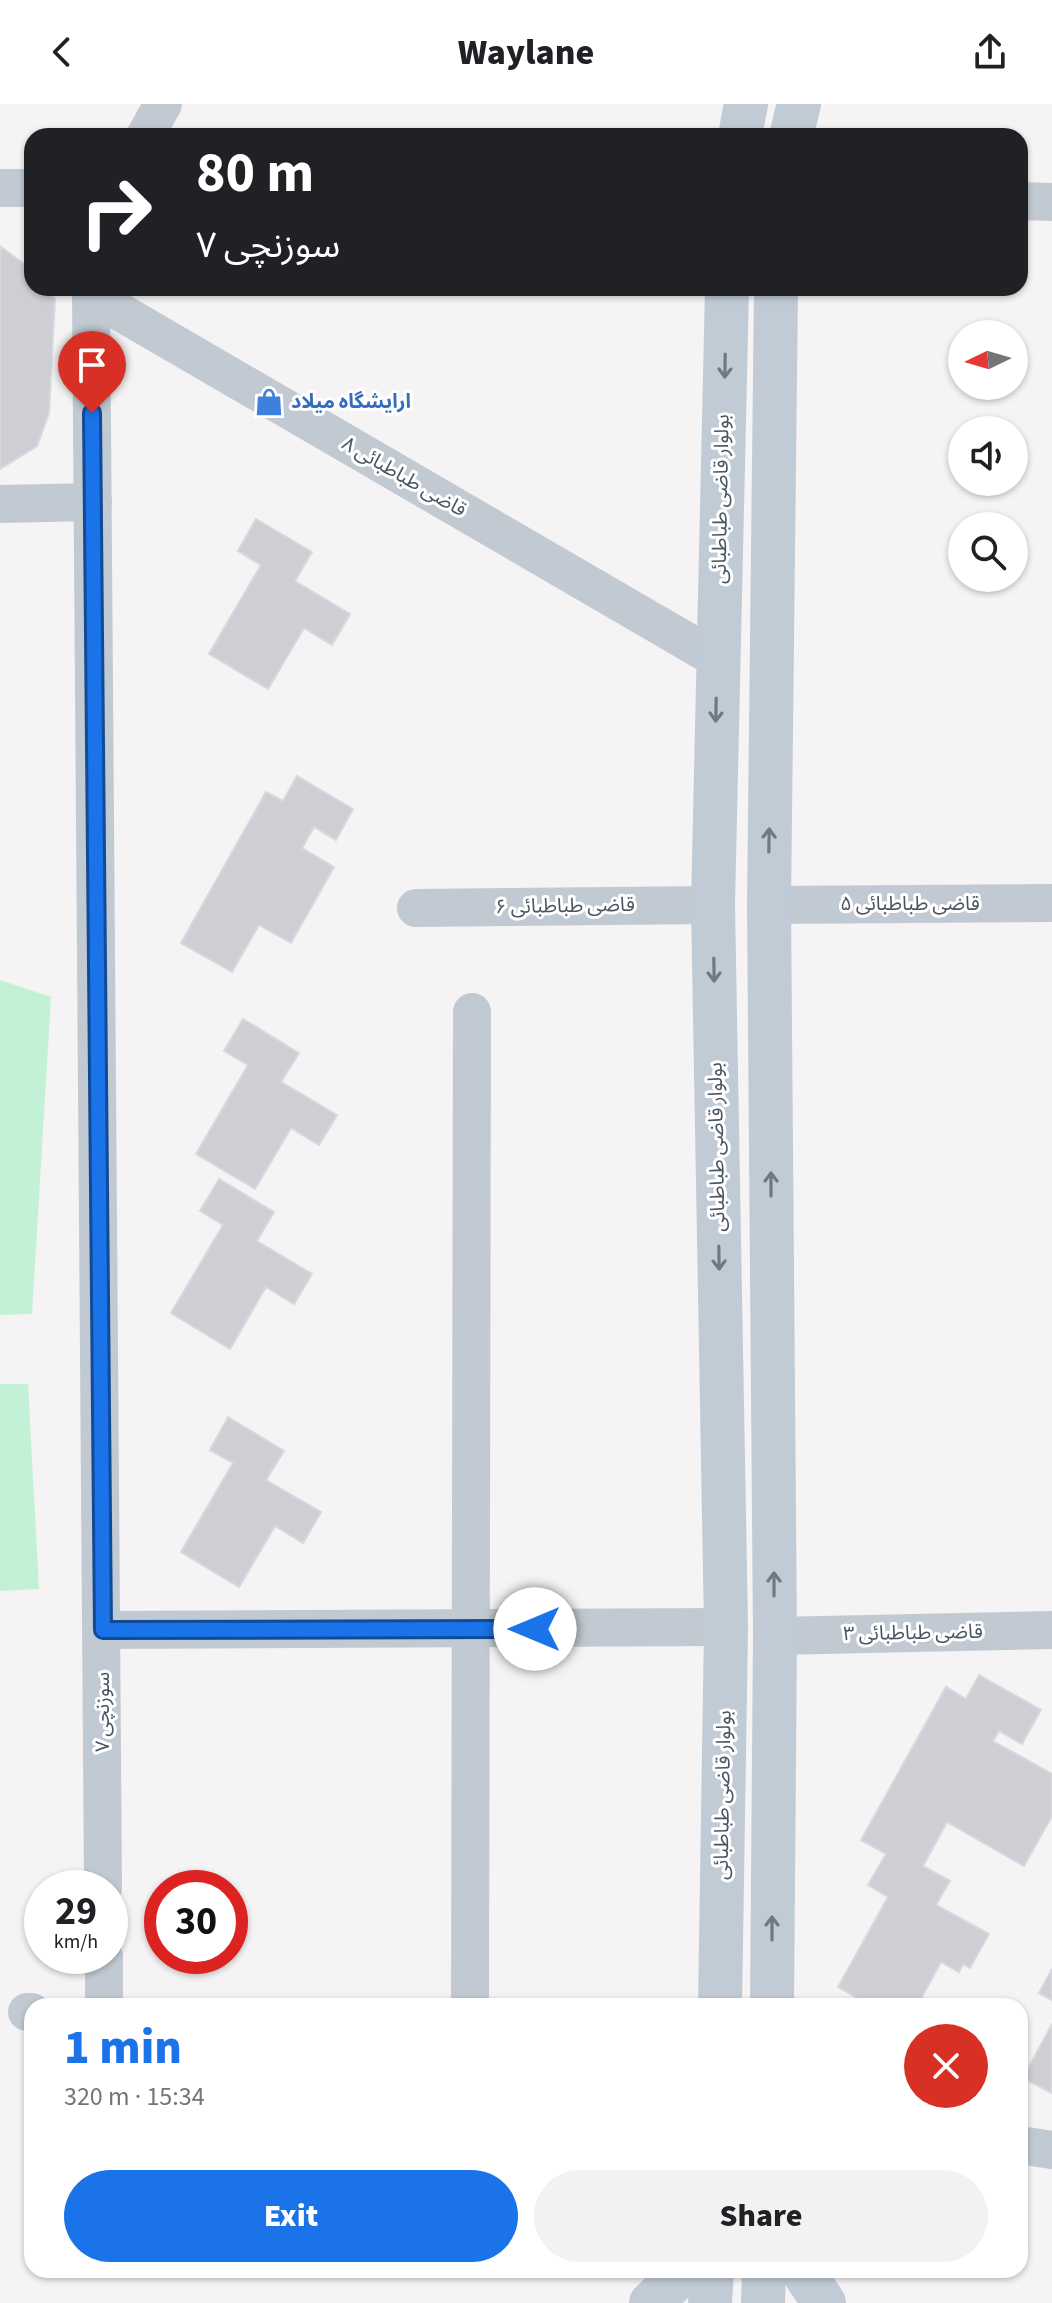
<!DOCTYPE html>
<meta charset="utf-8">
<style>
body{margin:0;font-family:"Source Sans 3","Noto Sans Arabic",sans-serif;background:#f2f2f2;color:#202124;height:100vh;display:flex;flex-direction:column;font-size:30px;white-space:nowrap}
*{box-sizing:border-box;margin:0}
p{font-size:26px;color:#757577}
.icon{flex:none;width:44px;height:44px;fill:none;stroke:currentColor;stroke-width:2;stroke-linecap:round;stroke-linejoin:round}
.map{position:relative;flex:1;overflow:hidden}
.panel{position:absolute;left:24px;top:1894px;width:1004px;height:280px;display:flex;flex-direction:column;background:#fff;border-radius:24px;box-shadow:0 2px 6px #0004}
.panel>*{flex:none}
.top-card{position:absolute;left:24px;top:24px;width:1004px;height:168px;border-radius:24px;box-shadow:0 2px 6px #0004;background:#202124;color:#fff;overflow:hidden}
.needle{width:52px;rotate:265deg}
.buttons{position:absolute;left:948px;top:216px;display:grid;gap:16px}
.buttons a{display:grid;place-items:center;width:80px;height:80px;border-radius:50%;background:#fff;box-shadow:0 2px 6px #0004;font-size:40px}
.speed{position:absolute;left:24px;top:1766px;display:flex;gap:16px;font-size:40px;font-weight:700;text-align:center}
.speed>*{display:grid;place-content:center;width:104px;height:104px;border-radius:50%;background:#fff;box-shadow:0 2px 6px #0004;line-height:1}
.speed small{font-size:20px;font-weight:400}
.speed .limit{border:12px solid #d22;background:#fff;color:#111}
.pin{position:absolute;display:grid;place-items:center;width:68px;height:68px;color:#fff;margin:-82px -34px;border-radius:50% 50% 50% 0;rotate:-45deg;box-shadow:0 0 8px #0007}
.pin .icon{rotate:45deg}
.me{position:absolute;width:88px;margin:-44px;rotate:270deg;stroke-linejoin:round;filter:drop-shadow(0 0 6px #0008)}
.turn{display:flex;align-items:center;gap:28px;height:168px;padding:0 40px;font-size:36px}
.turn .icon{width:104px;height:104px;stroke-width:2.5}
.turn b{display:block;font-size:56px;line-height:68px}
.round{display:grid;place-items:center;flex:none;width:84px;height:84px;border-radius:42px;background:#f2f2f2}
.head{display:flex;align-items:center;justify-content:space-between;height:136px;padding:0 40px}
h1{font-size:48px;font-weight:800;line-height:60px;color:#1a73e8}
.primary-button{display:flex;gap:16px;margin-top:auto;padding:16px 40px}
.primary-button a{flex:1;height:92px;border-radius:48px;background:#1a73e8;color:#fff;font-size:32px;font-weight:800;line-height:92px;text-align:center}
.primary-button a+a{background:#f2f2f2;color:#202124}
header{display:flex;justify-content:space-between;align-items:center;height:104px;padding:0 40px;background:#fff;font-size:36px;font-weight:800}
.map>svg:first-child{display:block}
</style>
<header><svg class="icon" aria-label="back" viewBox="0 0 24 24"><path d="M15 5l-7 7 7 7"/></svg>Waylane<svg class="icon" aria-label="share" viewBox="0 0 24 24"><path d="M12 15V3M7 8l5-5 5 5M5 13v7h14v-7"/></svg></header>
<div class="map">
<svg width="1052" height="2199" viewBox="0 0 1052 2199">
<rect width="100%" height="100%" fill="#f5f3f3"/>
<g fill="#c3f1d5">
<polygon points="0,876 51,893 32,1210 0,1211"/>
<polygon points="0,1280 28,1280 39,1485 0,1487"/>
</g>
<g fill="#cdcfd5" stroke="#d7d9de" stroke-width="2">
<polygon points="0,142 32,166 32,184 46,184 55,195 49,309 37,342 0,365"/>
<polygon points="256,415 312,448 295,477 350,510 332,541 304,524 268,585 209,550 261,461 238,447"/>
<polygon points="297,672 353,705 336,736 314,723 302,744 334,763 291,839 259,821 232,868 181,839 266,688 283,697"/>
<polygon points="243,915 299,949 281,978 337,1011 319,1041 291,1024 255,1085 196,1050 248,961 224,947"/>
<polygon points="219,1075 274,1108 257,1137 312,1170 294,1200 266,1183 230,1245 171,1209 223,1121 200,1107"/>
<polygon points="228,1313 284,1347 266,1376 321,1408 303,1439 275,1422 239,1483 181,1448 233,1359 210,1346"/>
<polygon points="979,1571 1041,1606 1022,1640 999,1627 993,1637 1052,1670 1052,1712 1024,1762 947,1718 923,1762 950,1777 936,1801 989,1830 970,1864 963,1860 959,1868 941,1858 917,1902 872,1902 838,1883 888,1793 868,1781 886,1750 861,1736 946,1583 966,1595"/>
<polygon points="1052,1865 1052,1896 1039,1889"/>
<polygon points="1052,1920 1052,1989 1023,1974"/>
</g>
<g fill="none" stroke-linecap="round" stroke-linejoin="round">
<g stroke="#c1cad2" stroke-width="38">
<polyline points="145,32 163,0"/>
<polyline points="0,84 32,84"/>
<polyline points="1020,97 1052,98"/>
<polyline points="91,184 103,1784"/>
<polyline points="91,191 717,555"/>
<polyline points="0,400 93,398"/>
<polyline points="769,801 1052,799"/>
<polyline points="416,804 713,801"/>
<polyline points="103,1526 726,1523"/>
<polyline points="775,1532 1052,1526"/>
<polyline points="104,1852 104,1902"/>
<polyline points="470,1902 472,908"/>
<polyline points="27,1908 32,1908"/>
<polyline points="1020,2041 1052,2046"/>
</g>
<g stroke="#c1cbd6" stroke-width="44">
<polyline points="740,32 746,0"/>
<polyline points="791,32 799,0"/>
<polyline points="720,1902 726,1523 713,801 727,184"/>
<polyline points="772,1902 775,1532 769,801 776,184"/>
<polyline points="802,2166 824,2199"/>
<polyline points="651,2199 677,2174 680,2166"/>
<polyline points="710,2199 712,2166"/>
<polyline points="763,2199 764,2166"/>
</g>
</g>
<defs><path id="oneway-shaft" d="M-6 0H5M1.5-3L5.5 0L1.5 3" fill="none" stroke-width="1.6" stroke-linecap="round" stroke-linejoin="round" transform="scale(2)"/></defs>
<g stroke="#6e7984">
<use href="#oneway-shaft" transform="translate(725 262) rotate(91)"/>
<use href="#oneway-shaft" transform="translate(716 606) rotate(91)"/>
<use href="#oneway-shaft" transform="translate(769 736) rotate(-89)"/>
<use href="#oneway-shaft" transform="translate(714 866) rotate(89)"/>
<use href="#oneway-shaft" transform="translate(771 1080) rotate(-90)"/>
<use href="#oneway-shaft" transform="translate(719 1154) rotate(89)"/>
<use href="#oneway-shaft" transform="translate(774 1480) rotate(-90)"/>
<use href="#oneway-shaft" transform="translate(772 1824) rotate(-90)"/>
</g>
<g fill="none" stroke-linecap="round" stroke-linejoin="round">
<defs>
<polyline id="route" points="92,309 103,1526 535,1525"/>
</defs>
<use href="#route" stroke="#114b97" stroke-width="20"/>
<use href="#route" stroke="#1a73e8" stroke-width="14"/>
</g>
<defs>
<symbol id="shop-bare" viewBox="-9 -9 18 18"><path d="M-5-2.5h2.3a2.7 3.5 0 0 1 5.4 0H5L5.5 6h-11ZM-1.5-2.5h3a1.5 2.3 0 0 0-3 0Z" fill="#3f7fe0" stroke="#fff" stroke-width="2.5" paint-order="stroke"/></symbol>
</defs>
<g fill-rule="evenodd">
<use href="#shop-bare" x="249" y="278" width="40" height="40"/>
</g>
<g text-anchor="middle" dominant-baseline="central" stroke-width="6" stroke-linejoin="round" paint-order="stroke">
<g font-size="20" font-weight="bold" fill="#366cbe" stroke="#fff" text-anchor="start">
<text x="291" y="298">ارايشگاه ميلاد</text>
</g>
<g font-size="20" fill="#4a5661" stroke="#fff">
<text transform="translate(404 373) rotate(30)">قاضی طباطبائی ۸</text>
<text transform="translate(721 395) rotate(-89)">بولوار قاضی طباطبائی</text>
<text x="910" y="800">قاضی طباطبائی ۵</text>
<text transform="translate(565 802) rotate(-1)">قاضی طباطبائی ۶</text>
<text transform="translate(717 1043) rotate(-91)">بولوار قاضی طباطبائی</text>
<text transform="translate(913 1529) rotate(-1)">قاضی طباطبائی ۳</text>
<text transform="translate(103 1608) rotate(-90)">سوزنچی ۷</text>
<text transform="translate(723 1691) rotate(-89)">بولوار قاضی طباطبائی</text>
</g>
</g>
</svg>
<div class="buttons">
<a><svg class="needle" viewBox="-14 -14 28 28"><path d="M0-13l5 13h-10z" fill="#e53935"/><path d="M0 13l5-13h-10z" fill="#757577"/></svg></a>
<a><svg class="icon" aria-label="sound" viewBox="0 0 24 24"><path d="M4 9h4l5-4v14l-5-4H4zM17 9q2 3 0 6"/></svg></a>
<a><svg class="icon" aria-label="search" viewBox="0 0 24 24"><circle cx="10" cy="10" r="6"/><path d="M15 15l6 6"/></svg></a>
</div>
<div class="speed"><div>29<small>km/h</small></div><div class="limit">30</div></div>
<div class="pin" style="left:92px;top:309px;background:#d93025"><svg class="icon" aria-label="arrive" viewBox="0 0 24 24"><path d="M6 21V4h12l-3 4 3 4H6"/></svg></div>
<svg class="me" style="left:535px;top:1525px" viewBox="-20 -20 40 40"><circle r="19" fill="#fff"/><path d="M0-13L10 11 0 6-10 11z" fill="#1a73e8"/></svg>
<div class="top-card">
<div class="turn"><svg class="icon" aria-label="right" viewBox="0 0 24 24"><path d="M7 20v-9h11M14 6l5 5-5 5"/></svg><div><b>80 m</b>سوزنچی ۷</div></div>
</div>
<section class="panel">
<div class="head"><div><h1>1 min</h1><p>320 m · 15:34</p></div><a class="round" style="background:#d93025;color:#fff"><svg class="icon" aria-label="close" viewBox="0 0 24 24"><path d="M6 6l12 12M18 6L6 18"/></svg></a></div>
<div class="primary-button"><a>Exit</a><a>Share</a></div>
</section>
</div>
